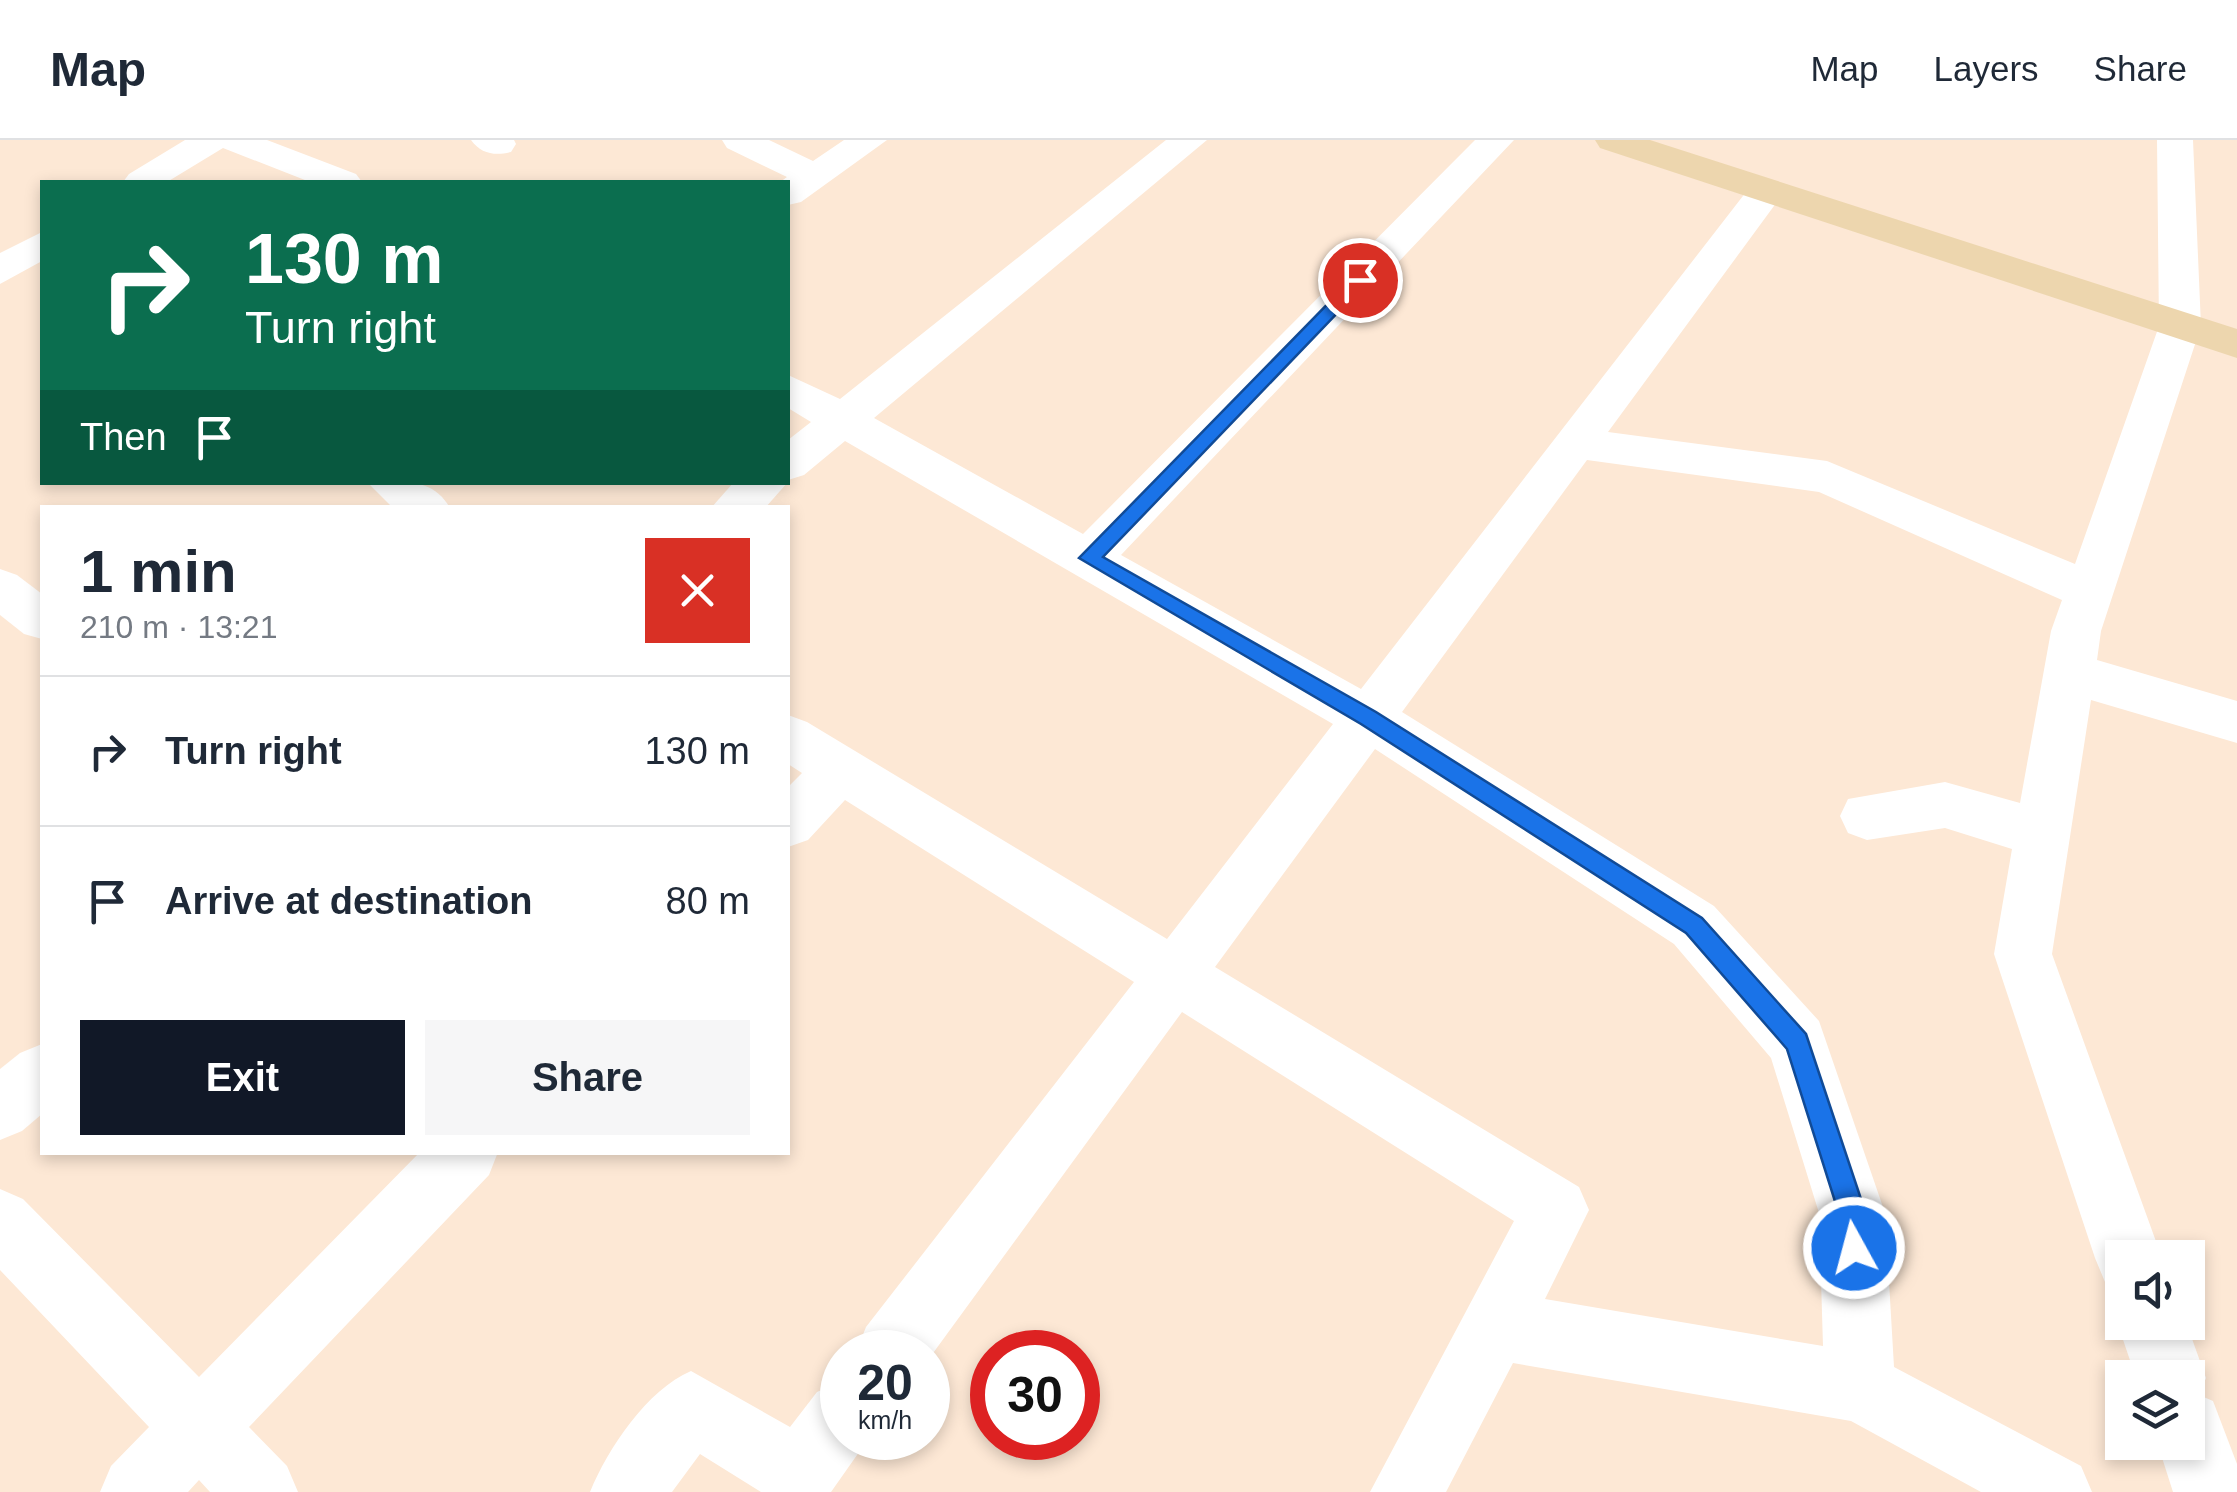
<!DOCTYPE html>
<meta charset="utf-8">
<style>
body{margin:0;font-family:Arial,sans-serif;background:#f6f6f7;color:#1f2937;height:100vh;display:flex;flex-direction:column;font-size:38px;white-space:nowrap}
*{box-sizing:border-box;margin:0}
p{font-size:32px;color:#747a83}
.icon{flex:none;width:55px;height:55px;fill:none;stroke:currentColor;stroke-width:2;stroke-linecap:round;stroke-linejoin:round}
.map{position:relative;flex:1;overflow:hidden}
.sheet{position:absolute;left:40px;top:365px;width:750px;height:650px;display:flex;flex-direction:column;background:#fff;border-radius:0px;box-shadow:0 5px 15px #0003}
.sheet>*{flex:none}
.hud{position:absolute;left:40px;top:40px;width:750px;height:305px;border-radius:0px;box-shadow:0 5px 15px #0003;background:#0b6e4f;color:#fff;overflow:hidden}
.buttons{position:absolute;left:2105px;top:1100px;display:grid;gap:20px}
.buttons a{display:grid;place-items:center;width:100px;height:100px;border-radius:0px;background:#fff;box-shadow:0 5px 15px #0003;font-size:50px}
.speed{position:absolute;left:820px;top:1190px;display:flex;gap:20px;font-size:50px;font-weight:700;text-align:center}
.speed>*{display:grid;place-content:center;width:130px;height:130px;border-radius:50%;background:#fff;box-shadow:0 5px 15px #0003;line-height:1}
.speed small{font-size:25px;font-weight:400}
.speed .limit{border:15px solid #d22;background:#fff;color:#111}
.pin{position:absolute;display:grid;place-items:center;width:85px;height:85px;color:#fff;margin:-42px;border:5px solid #fff;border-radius:50%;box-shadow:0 2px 10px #0007}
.me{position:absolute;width:110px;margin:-55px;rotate:353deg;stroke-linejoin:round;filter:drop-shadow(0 0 8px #0008)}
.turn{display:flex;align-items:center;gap:35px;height:210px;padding:0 40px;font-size:45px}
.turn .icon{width:130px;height:130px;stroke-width:2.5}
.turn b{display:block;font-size:70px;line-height:85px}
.then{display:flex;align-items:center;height:95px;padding:0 40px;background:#0003;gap:20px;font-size:38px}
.round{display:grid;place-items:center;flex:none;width:105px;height:105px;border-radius:0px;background:#f6f6f7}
.overview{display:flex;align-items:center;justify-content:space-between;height:170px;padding:0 40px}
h1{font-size:60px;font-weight:600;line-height:75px}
.primary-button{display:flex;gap:20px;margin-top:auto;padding:20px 40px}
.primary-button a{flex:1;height:115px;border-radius:0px;background:#111827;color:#fff;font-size:40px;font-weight:600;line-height:115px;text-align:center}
.primary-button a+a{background:#f6f6f7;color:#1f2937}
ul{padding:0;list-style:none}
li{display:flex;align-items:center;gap:30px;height:150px;padding:0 40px;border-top:2px solid #e0e1e3}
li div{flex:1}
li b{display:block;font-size:38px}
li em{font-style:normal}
header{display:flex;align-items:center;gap:60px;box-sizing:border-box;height:140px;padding:0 50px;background:#fff;border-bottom:2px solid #e0e1e3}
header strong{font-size:48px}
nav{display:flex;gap:55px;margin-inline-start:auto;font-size:35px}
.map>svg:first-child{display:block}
</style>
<header>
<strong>Map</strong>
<nav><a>Map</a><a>Layers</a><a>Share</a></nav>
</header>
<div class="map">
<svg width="2237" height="1352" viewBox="0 0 2237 1352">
<rect width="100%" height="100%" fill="#fde8d5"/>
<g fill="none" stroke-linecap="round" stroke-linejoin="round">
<g fill="#fff" fill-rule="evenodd">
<polygon points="185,0 267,0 356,34 362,42 310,42 223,8 167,42 123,42 129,34"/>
<path d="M471,0h43l2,4 -5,8c-16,4 -30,2 -40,-12z"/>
<polygon points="722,0 769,0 813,21 844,0 887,0 801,62 788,65 788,42 780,42 787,37 727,8"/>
<path d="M1166,0h41l-333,278 209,116 392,-394h39l-393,415 240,134 392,-506h26l6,8 -177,241 219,29 248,103 84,-238 -2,-186h36l8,186 -100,305 -4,29 140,41v42l-146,-43 -39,254 110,304h-40v31l-17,-7 -10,-24 -101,-304 18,-105 -67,-21 -78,12 -19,-7 -8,-17 8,-17 97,-17 75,21 31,-172 11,-31 -243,-108 -232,-32 -185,252 312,194 105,115 66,192 9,154 187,99 11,26h-111l-130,-71 -338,-58 -67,129h-76l144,-271 -332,-209 -254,348v-8h-72l10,-25 268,-345 -289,-182 -37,40 -20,7v-60l14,-14 -14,-9v-49l19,7 360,217 166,-215 -488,-283 -41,34 -16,5v-40l23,-18 -23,-14v-33l52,24zM1375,609l299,195 97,114 48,155 4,133 -278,-47 44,-89 -10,-23 -364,-220z"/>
<polygon points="42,92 42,121 0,144 0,113"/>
<polygon points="788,341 788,342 765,368 711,368 734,342"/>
<path d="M367,342c33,0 65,-6 83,26h-57z"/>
<polygon points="0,429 17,435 42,454 42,499 24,494 0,475"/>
<polygon points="42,904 42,974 22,991 0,1000 0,929 20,913"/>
<polygon points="420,1012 498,1012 489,1035 249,1287 287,1326 298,1352 210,1352 199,1340 188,1352 100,1352 111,1326 149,1287 0,1130 0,1049 23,1059 199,1237"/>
<polygon points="2122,1168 2122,1182 2186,1182 2206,1238 2199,1255 2213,1261 2237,1324 2237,1352 2173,1352 2157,1302 2188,1302 2188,1238 2136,1238 2117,1182"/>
<path d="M691,1231l99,56 27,-35 25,-11v57h27l-38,54h-70l-61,-38 -28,38h-82c18,-44 57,-102 101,-121z"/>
</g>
<polygon fill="#edd6ae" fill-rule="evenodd" points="1595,0 1650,0 2237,189 2237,218 1600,8"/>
</g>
<polygon fill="#1a73e8" stroke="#114b97" stroke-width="2.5" points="1355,136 1369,140 1103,417 1376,572 1702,778 1806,894 1866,1074 1868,1108 1864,1118 1854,1122 1844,1118 1839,1074 1787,909 1686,793 1361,584 1079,418"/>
</svg>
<div class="buttons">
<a><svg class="icon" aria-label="sound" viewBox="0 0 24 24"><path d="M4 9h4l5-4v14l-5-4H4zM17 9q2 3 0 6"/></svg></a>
<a><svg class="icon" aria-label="layers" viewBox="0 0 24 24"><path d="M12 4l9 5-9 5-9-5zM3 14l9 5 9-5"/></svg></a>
</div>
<div class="speed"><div>20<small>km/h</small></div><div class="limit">30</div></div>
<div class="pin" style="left:1360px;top:140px;background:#d93025"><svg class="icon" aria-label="arrive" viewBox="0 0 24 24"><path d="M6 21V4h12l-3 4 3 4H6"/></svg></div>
<svg class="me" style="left:1854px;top:1108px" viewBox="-20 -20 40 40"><circle r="17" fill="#1a73e8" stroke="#fff" stroke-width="3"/><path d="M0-11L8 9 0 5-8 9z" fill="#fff"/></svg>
<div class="hud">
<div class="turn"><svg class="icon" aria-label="right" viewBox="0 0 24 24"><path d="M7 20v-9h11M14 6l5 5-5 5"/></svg><div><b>130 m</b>Turn right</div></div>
<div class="then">Then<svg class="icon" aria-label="arrive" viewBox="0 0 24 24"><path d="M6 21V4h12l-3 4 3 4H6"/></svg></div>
</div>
<section class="sheet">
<div class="overview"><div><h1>1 min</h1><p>210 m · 13:21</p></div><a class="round" style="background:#d93025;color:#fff"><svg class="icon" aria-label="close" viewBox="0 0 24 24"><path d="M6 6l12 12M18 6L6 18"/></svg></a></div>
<ul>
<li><svg class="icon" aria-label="right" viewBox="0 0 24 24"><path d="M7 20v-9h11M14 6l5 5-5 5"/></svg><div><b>Turn right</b></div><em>130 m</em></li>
<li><svg class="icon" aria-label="arrive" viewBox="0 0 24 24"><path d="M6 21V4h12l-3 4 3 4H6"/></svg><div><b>Arrive at destination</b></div><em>80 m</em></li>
</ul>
<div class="primary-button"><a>Exit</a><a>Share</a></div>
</section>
</div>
